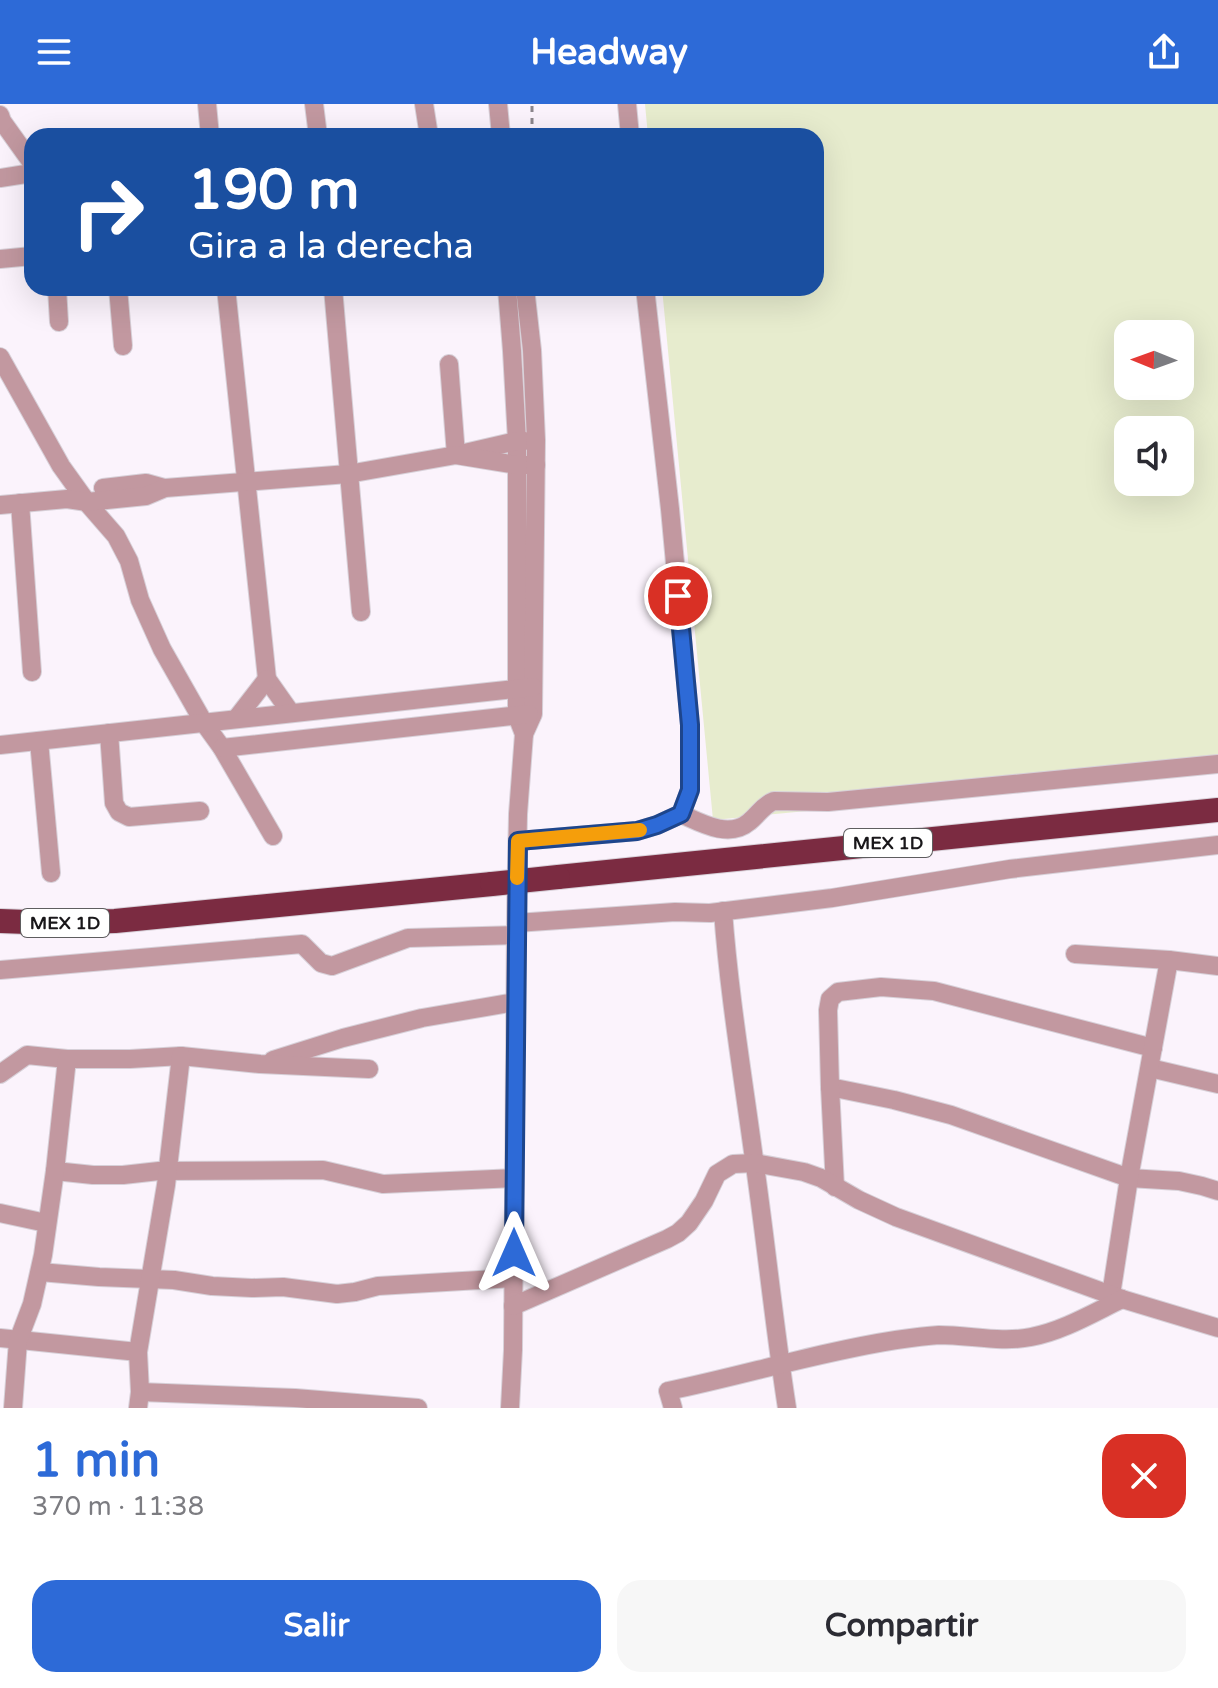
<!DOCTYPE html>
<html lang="es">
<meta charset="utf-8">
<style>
body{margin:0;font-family:"Varela Round",sans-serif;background:#f7f7f7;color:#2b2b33;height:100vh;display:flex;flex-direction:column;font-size:30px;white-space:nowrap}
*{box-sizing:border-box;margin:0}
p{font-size:26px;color:#7c7c81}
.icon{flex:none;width:44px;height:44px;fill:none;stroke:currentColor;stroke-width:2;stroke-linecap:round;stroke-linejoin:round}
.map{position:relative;height:1304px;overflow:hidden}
.panel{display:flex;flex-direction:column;background:#fff;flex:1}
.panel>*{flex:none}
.guide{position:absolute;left:24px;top:24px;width:800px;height:168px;border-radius:24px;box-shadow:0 8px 32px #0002;background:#1a4fa0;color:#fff;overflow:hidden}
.needle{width:52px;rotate:271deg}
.tools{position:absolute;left:1114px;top:216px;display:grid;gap:16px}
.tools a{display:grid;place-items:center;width:80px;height:80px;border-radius:16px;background:#fff;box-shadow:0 8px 32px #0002;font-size:40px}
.pin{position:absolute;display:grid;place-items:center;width:68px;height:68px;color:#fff;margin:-34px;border:4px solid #fff;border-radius:50%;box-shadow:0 2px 8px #0007}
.me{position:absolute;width:88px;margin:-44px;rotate:0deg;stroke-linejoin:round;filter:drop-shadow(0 0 6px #0008)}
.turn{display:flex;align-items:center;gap:28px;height:168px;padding:0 32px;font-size:36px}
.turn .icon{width:104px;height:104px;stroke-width:2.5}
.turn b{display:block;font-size:56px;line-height:68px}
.round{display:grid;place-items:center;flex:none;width:84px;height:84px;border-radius:24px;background:#f7f7f7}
.head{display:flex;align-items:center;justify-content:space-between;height:136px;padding:0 32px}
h1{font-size:48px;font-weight:700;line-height:60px;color:#2d6ad7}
.cta{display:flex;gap:16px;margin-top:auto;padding:16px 32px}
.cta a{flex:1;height:92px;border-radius:24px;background:#2d6ad7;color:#fff;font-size:32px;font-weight:700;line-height:92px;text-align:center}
.cta a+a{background:#f7f7f7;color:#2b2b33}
header{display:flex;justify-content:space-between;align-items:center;height:104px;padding:0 32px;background:#2d6ad7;color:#fff;font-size:36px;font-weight:700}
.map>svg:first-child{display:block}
</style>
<header><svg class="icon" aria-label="menu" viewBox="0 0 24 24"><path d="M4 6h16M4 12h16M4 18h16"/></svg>Headway<svg class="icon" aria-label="share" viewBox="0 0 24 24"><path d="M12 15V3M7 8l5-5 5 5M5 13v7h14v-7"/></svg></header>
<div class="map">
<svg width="1218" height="1304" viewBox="0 0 1218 1304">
<rect width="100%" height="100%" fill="#fbf3fc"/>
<path fill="#e7ecce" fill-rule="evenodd" d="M645,0h573v668l-505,48 -51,-532h154v-152h-168zM1128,230h52v52h-52zM1128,326h52v52h-52z"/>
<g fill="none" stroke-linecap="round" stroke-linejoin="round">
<defs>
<g id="minor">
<polyline points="207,0 210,32"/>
<polyline points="314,0 318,32"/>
<polyline points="424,0 429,32"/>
<polyline points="498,0 501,32"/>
<polyline points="627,0 630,32"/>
<polyline points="0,11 2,17 32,59"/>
<polyline points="0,74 32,69"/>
<polyline points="0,155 32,152"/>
<polyline points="57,184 59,218"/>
<polyline points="118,184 123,242"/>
<polyline points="226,184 267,575 291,609"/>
<polyline points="333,184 361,508"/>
<polyline points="507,184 512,247 517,337 517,612 524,630 518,710 516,809 513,1246 510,1304"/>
<polyline points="0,253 61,362 89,401 116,432 129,457 140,496 162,545 204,619 222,644 273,732"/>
<polyline points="449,260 456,351 517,337 525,337"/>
<polyline points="103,384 146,379 164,384"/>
<polyline points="20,399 32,568"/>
<polyline points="0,401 67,395 87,398 146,392 165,384 348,370 456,351 517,361 536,361"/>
<polyline points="236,615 267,575"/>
<polyline points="109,629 114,699 119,708 129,713 200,707"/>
<polyline points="524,630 533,610 536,336 532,246 525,184"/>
<polyline points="39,637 51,769"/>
<polyline points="0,641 533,583"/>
<polyline points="222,644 529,610"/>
<path d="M681,710c20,9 48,25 68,8 9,-7 14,-17 25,-21l54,1 390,-38"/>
<polyline points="518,737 637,727 657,721 681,710 690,686 690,621 670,405 645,184"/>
<path d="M723,807c6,83 20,166 31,248 12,83 20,166 33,249"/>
<polyline points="516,819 675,808 710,809 832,794 1010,765 1218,741"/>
<polyline points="1075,850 1169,856 1218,862"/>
<polyline points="0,866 302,840 321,859 332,862 408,834 516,831"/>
<polyline points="273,956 343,934 422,914 515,898"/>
<polyline points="1150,964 1218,980"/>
<polyline points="0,970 27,951 67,955"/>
<polyline points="830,983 894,996 951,1011 1129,1074 1179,1077 1202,1082 1218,1087"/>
<polyline points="55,1067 93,1071 123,1071 159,1067 323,1066 383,1080 514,1074"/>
<polyline points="835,1083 830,983 828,906 830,895 838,888 881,883 934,887 1153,944"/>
<polyline points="0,1109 46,1119"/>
<polyline points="40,1168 99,1173 174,1176 212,1182 252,1184 283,1183 337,1190 355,1188 378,1182 513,1174"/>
<polyline points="1111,1191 1129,1074 1169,856"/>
<polyline points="513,1202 667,1135 678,1129 689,1119 704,1097 717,1070 733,1060 755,1059 804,1068 821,1074 859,1096 896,1113 1122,1195 1218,1224"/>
<polyline points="0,1234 138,1248"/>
<polyline points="140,1288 295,1294 418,1304"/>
<polyline points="13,1304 18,1237 32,1200 43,1151 55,1067 67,955 130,955 181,952 260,960 369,965"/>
<polyline points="138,1304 140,1288 138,1248 166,1081 181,952"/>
<path d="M673,1304l-5,-17c77,-16 151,-39 228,-51 14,-2 29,-4 43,-5 31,0 62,8 92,2 32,-6 62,-24 91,-38"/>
</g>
<g id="motorway">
<polyline points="558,773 1218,706"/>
<polyline points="0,817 54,819 115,817 492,780"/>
</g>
</defs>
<use href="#minor" stroke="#d7d0d8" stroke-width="20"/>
<use href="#motorway" stroke="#d7d0d8" stroke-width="26"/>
<polyline stroke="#8b868c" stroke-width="3" stroke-dasharray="6 6" stroke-linecap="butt" points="532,32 532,0"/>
<use href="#minor" stroke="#c298a0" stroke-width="18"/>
<use href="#motorway" stroke="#7b2b41" stroke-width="24"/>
<defs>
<polyline id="motorway-bridge" points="492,780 558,773"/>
</defs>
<use href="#motorway-bridge" stroke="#d7d0d8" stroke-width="26" stroke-linecap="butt"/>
<use href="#motorway-bridge" stroke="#7b2b41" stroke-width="24"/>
</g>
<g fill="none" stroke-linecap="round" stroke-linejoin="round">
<defs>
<polyline id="route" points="514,1149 518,737 637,727 657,721 681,710 690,686 690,621 678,492"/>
</defs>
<use href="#route" stroke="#1d458c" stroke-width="20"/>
<use href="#route" stroke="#2d6ad7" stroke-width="14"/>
<polyline stroke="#f59e0b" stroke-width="14" points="517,774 518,737 640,726"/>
</g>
<g text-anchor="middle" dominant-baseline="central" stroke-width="6" stroke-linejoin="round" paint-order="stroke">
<g fill="#fff" stroke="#5e5d5f" stroke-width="2">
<rect x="844" y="725" width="88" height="28" rx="6"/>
<rect x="21" y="805" width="88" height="28" rx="6"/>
</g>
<g font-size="18" font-weight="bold" fill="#19171a">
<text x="888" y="739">MEX 1D</text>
<text x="65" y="819">MEX 1D</text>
</g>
</g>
</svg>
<div class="tools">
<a><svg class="needle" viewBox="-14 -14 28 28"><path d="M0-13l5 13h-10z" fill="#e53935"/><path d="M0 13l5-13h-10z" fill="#7c7c81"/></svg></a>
<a><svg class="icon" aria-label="sound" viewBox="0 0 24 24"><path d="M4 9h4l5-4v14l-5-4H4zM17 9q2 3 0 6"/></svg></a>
</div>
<div class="pin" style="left:678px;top:492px;background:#d93025"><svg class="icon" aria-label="arrive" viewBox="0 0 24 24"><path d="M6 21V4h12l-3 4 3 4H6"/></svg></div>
<svg class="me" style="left:514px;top:1149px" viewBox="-20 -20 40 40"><path d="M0-17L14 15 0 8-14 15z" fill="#2d6ad7" stroke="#fff" stroke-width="4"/></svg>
<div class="guide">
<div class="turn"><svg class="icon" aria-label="right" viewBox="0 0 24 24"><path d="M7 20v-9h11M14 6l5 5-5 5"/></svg><div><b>190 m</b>Gira a la derecha</div></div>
</div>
</div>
<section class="panel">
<div class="head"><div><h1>1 min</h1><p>370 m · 11:38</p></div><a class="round" style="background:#d93025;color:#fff"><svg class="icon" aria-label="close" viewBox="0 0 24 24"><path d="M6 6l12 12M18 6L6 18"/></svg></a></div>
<div class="cta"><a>Salir</a><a>Compartir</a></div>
</section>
